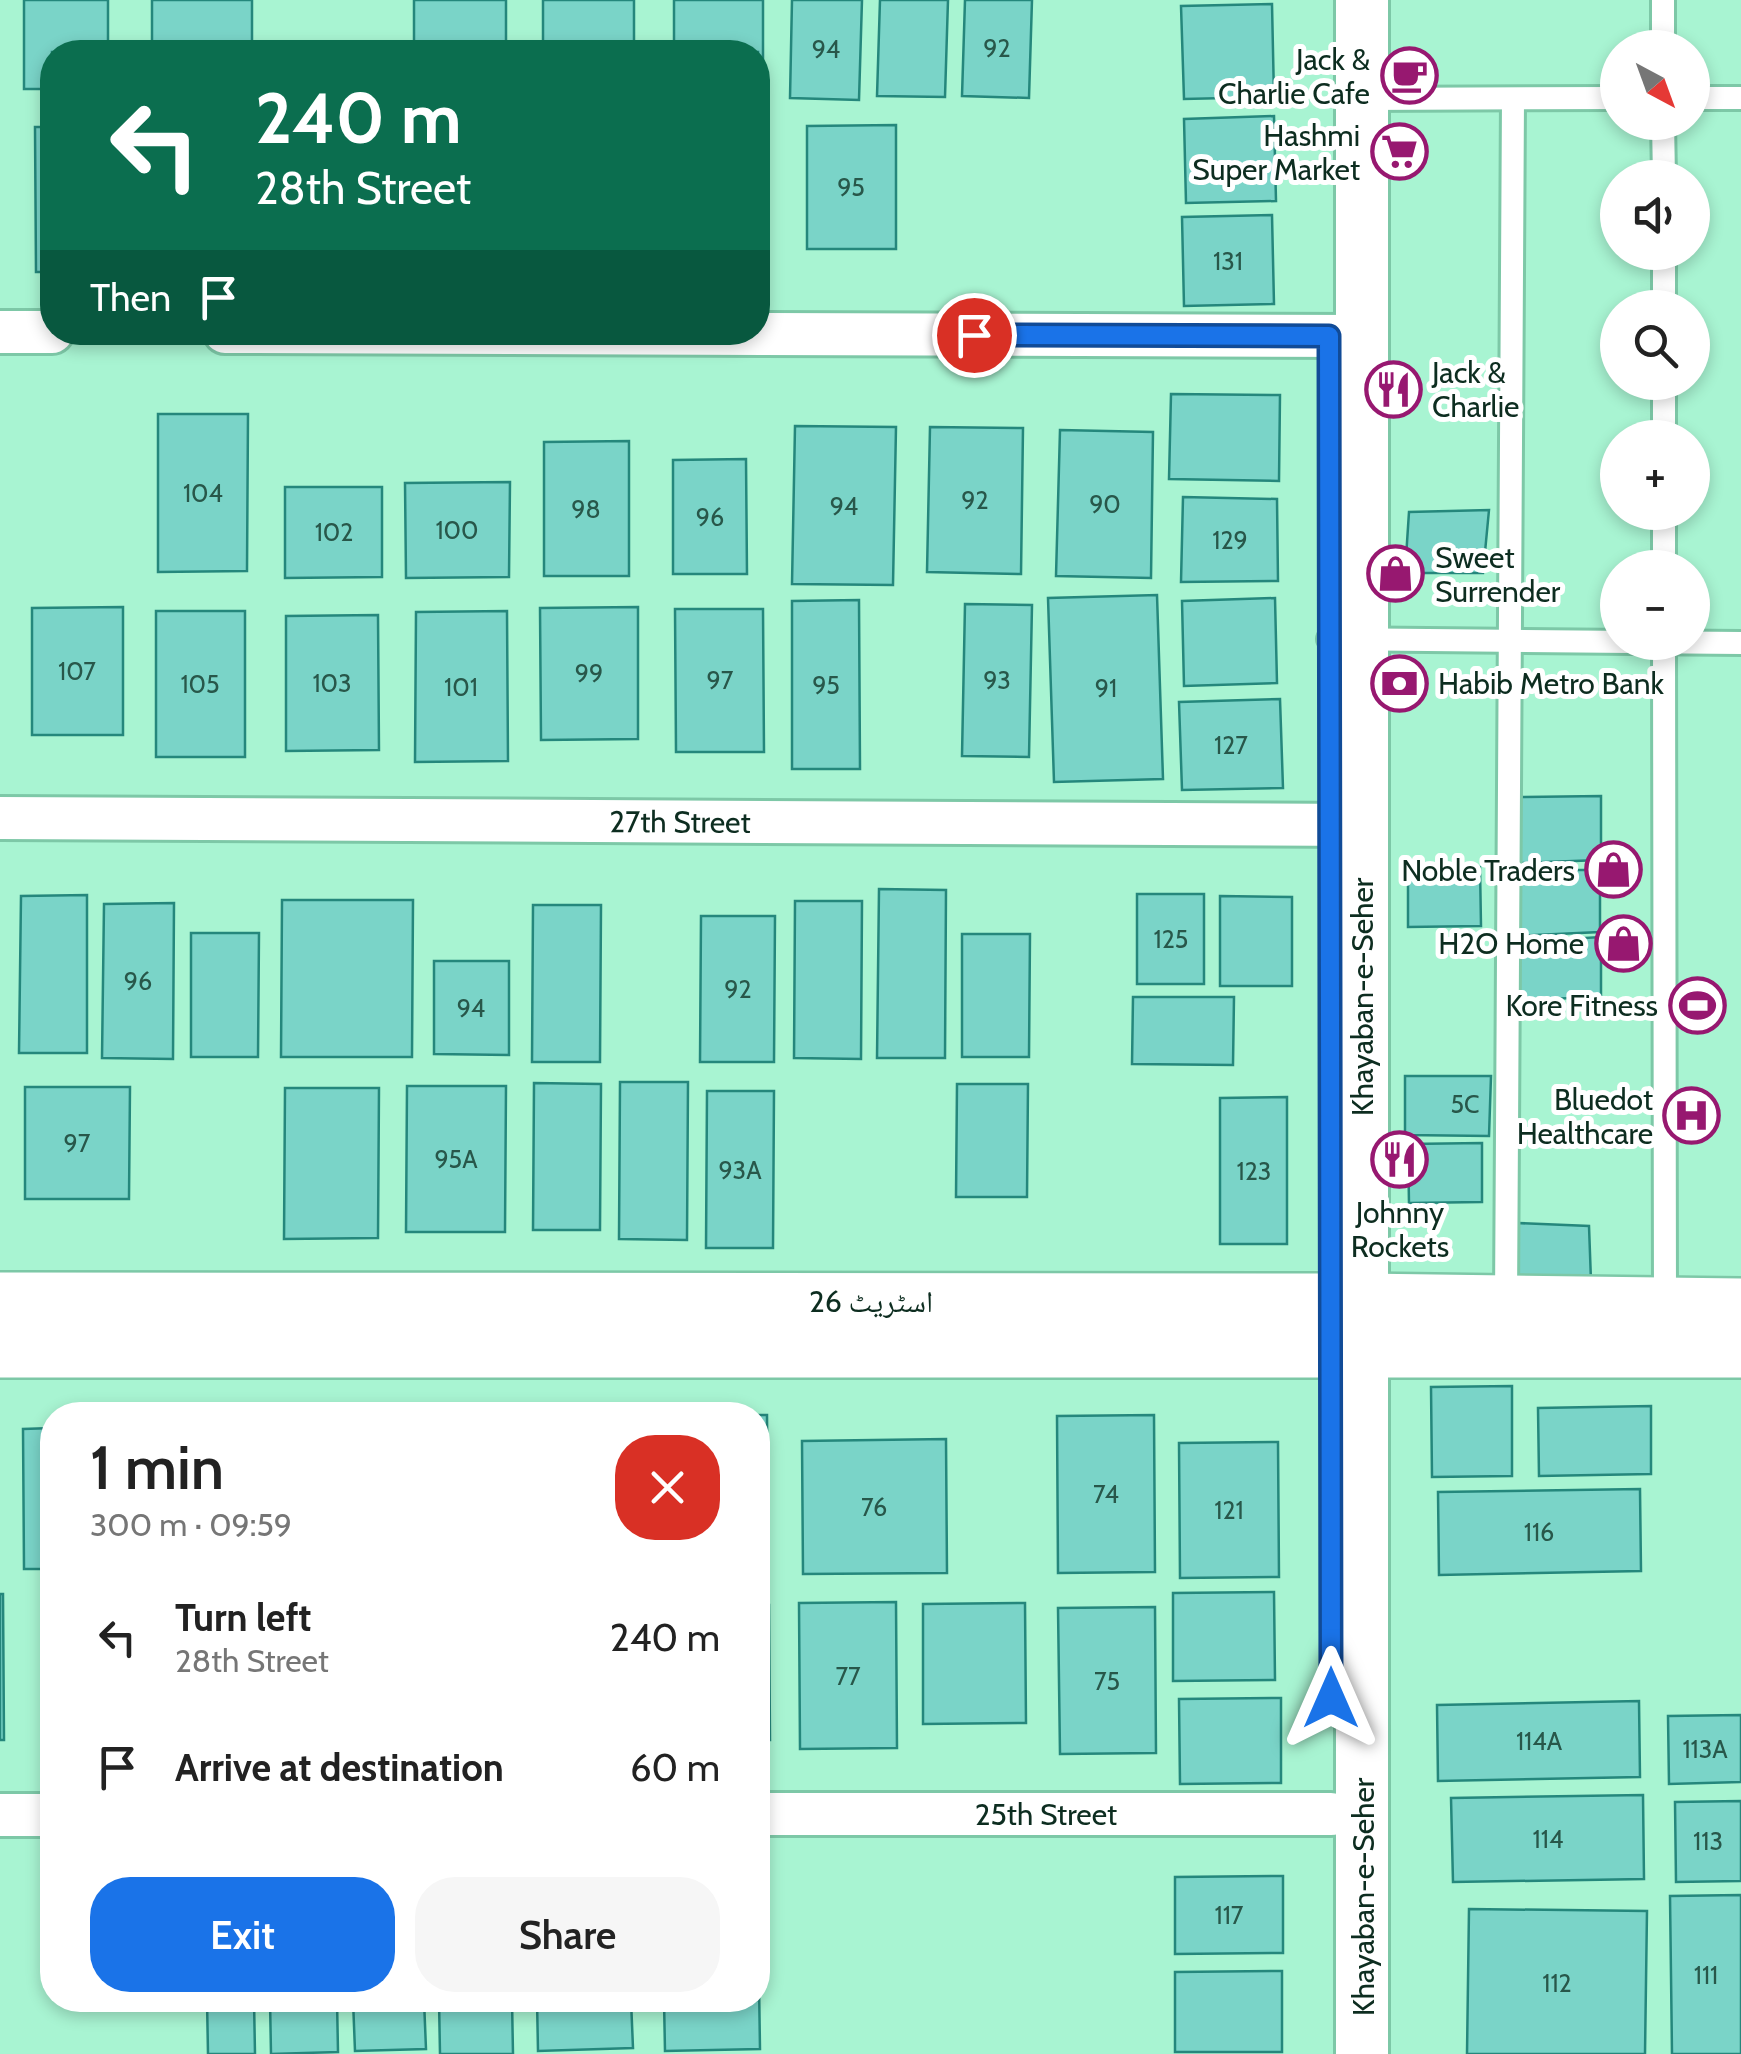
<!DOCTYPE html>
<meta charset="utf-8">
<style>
body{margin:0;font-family:Cabin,"Noto Naskh Arabic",sans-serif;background:#f6f6f6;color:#222;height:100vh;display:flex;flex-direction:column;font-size:38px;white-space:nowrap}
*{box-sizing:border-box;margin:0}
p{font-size:32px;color:#767676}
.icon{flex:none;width:55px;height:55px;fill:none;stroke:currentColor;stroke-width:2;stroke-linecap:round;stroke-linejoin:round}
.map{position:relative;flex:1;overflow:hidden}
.panel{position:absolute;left:40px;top:1402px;width:730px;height:610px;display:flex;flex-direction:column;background:#fff;border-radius:40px;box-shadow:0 5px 15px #0003}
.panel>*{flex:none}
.guide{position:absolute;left:40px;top:40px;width:730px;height:305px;border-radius:40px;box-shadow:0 5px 15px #0003;background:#0b6e4f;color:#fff;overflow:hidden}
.needle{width:65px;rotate:139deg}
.controls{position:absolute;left:1600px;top:30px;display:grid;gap:20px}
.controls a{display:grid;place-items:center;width:110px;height:110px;border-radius:50%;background:#fff;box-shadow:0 5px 15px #0003;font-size:50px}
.pin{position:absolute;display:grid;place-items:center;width:85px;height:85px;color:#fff;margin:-42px;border:5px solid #fff;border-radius:50%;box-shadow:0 2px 10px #0007}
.me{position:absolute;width:110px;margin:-55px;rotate:0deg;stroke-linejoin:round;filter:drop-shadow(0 0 8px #0008)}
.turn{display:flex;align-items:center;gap:35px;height:210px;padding:0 50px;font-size:45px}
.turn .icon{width:130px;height:130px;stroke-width:2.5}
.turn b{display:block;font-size:70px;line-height:85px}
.then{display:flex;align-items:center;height:95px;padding:0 50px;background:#0003;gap:20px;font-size:38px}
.round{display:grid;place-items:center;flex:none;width:105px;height:105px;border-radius:40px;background:#f6f6f6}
.head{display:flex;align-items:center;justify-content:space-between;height:170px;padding:0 50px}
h1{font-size:60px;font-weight:600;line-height:75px}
.button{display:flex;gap:20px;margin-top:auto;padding:20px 50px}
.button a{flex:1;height:115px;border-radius:40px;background:#1a73e8;color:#fff;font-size:40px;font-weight:600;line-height:115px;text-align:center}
.button a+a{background:#f6f6f6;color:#222}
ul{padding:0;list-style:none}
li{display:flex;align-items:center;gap:30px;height:130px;padding:0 50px}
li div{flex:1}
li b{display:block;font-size:38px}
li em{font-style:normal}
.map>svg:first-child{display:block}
</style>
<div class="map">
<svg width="1741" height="2054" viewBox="0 0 1741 2054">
<rect width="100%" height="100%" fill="#a8f4d2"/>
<g fill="#7ad4c8" stroke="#25877c" stroke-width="2.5">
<polygon points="24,0 108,0 108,52 52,52 52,89 24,89"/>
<rect x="152" y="0" width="100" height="52"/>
<rect x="414" y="0" width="92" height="52"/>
<rect x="543" y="0" width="91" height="52"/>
<polygon points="674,0 763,0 763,93 758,94 758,52 674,52"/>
<polygon points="792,0 862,0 859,100 790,98"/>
<polygon points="880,0 948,0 945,97 877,96"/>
<polygon points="965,0 1032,0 1029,98 962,96"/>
<polygon points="1272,4 1274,97 1184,99 1181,6"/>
<polygon points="1274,116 1276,201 1186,203 1184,119"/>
<polygon points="896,125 896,249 807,249 807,126"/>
<polygon points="35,127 52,127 52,272 36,272"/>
<rect x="758" y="129" width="9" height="108"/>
<polygon points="1272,215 1274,304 1184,306 1182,217"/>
<polygon points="1171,394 1280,395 1279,481 1169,479"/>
<polygon points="158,414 248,414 247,571 158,572"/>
<polygon points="795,426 896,427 893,585 792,584"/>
<polygon points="930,427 1023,428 1021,574 927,572"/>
<polygon points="1060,430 1153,432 1151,578 1056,576"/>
<polygon points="629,441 629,576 544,576 544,442"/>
<polygon points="746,459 747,574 673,574 673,460"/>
<polygon points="510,482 509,577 406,578 405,483"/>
<polygon points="285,487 382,487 382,577 285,578"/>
<polygon points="1183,497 1277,499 1278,581 1181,582"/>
<polygon points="1489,510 1483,573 1405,573 1409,512"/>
<polygon points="1157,595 1163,779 1054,782 1048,598"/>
<polygon points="1275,598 1277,683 1184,686 1182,601"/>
<polygon points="859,600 860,769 792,769 792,601"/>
<polygon points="965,604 1032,605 1029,757 962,756"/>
<polygon points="123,607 123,735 32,735 32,608"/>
<polygon points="638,607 638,739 541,740 540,608"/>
<polygon points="675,609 763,609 764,752 676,752"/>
<rect x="156" y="611" width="89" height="146"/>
<polygon points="507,611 508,761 415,762 416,612"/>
<polygon points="378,615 379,750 286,751 286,616"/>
<polygon points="1280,699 1283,788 1182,790 1179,702"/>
<polygon points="1601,796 1601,860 1517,863 1517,797"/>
<polygon points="1480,867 1481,926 1408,927 1408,868"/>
<polygon points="1516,870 1600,870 1600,932 1516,936"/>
<polygon points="879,889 946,890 945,1058 877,1058"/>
<rect x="1137" y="894" width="67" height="90"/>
<polygon points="87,895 87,1053 19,1053 21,896"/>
<polygon points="1220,896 1292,897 1292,986 1220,986"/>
<polygon points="282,900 413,900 412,1057 281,1057"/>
<polygon points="795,901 862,901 861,1059 794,1058"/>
<polygon points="174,903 173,1059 102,1058 104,904"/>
<polygon points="533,905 601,905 600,1062 532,1062"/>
<polygon points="701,916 775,916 774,1062 700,1062"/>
<polygon points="191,933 259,933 258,1057 191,1057"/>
<polygon points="962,934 1030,934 1029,1057 962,1057"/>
<polygon points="1601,937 1601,997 1514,1000 1514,942"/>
<polygon points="434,961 509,961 509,1055 434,1054"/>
<polygon points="1133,997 1234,997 1233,1065 1132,1064"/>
<polygon points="1405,1076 1491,1076 1489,1136 1405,1135"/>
<polygon points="620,1082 688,1082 687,1240 619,1239"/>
<polygon points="534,1083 601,1084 600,1230 533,1230"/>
<polygon points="957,1084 1028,1084 1027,1197 956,1197"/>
<polygon points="407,1086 506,1086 505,1232 406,1232"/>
<polygon points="25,1087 130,1087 129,1199 25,1199"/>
<polygon points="285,1088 379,1088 378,1238 284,1239"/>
<polygon points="707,1091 774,1091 773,1248 706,1248"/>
<polygon points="1287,1097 1287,1244 1220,1244 1220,1098"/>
<polygon points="1482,1143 1482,1202 1409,1203 1408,1144"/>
<polygon points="1517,1223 1589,1226 1591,1281 1517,1281"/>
<polygon points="1512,1386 1512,1476 1432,1477 1431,1387"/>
<polygon points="1651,1406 1651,1474 1539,1476 1538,1408"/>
<polygon points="758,1415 767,1415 768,1572 758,1572"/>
<polygon points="1154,1415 1155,1572 1058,1573 1057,1416"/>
<polygon points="52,1428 52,1569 24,1569 23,1429"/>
<polygon points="946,1439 947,1573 803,1574 802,1441"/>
<polygon points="1278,1442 1279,1577 1180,1578 1179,1443"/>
<polygon points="1640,1489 1641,1571 1439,1575 1438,1492"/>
<polygon points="1274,1592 1275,1680 1173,1681 1173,1593"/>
<polygon points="0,1594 3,1594 4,1740 0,1740"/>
<polygon points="896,1602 897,1748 800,1749 799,1603"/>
<polygon points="1025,1603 1026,1723 923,1724 923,1604"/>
<polygon points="758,1605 769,1605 770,1740 758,1740"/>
<polygon points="1155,1607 1156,1753 1060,1754 1058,1608"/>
<polygon points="1281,1698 1281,1783 1180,1784 1179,1699"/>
<polygon points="1639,1701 1640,1777 1438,1781 1437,1705"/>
<polygon points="1741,1715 1741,1782 1669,1784 1668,1716"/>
<polygon points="1643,1795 1644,1879 1453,1882 1451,1798"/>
<polygon points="1741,1801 1741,1881 1676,1882 1675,1802"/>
<polygon points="1283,1876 1283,1953 1175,1954 1175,1877"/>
<polygon points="1741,1895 1741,2054 1672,2054 1670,1896"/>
<polygon points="1469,1909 1647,1911 1645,2054 1467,2054"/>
<polygon points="758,1916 760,2049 665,2051 664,2000 758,2000"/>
<polygon points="1282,1971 1282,2052 1175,2052 1175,1972"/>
<polygon points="207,2000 254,2000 255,2054 208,2054"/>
<polygon points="270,2000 337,2000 338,2052 271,2054"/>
<polygon points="353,2000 424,2000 426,2049 355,2051"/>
<polygon points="439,2000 512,2000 513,2054 440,2054"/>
<polygon points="537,2000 631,2000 633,2048 538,2051"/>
</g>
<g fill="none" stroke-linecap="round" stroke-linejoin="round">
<defs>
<g id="service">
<polyline points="1663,48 1663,0"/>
<polyline points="1692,98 1741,98"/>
<polyline points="1362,99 1618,98"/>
<polyline points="1663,122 1664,178"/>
<polyline points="1664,252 1664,308"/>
<polyline points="1664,382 1664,438"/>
<polyline points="1664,512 1664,568"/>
<polyline points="1329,639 1741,643"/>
<polyline points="1664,642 1665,1306"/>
<polyline points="1506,1303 1513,99"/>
</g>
<g id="minor">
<polyline points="0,332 52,332"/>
<polyline points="225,332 1362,336"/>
<path id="s1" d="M0,818l1362,7"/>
<path id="s2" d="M758,1814h573"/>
<polyline points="0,1815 52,1815"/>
</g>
<polyline id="tertiary" points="1362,0 1362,2054"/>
<g id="secondary">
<polyline points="0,1300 1362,1301 1741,1306"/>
<polyline points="0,1350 1741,1350"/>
</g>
</defs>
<use href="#service" stroke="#7dc8a7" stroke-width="28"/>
<use href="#minor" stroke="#7dc8a7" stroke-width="48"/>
<use href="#tertiary" stroke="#7dc8a7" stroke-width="58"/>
<use href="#secondary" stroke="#7dc8a7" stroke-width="60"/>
<use href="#service" stroke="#fff" stroke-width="22"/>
<use href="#minor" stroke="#fff" stroke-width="42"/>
<use href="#tertiary" stroke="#fff" stroke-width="52"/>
<use href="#secondary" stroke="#fff" stroke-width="55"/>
</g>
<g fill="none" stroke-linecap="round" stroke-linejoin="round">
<defs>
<polyline id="route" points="974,335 1329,336 1331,1698"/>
</defs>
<use href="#route" stroke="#114b97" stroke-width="25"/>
<use href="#route" stroke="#1a73e8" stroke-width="18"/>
</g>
<defs>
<symbol id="cafe-ring" viewBox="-11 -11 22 22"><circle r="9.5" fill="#fff" stroke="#971870" stroke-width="1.5"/><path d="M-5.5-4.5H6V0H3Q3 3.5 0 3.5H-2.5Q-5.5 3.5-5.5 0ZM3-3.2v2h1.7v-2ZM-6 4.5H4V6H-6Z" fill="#971870"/></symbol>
<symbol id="supermarket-ring" viewBox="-11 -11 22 22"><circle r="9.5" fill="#fff" stroke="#971870" stroke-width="1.5"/><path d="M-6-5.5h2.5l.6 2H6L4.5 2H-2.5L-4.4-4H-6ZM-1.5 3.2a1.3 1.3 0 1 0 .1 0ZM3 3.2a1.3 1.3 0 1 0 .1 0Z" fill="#971870"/></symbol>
<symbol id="restaurant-ring" viewBox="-11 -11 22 22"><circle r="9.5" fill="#fff" stroke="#971870" stroke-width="1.5"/><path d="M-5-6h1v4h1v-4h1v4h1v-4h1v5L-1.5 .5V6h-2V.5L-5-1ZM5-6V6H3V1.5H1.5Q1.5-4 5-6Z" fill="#971870"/></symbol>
<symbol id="shop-ring" viewBox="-11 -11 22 22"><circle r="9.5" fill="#fff" stroke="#971870" stroke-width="1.5"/><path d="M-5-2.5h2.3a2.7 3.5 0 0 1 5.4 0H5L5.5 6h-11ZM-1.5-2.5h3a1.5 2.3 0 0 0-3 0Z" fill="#971870"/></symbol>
<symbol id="bank-ring" viewBox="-11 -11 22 22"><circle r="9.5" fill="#fff" stroke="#971870" stroke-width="1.5"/><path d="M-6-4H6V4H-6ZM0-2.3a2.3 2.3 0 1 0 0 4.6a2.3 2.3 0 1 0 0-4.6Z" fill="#971870"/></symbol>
<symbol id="stadium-ring" viewBox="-11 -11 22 22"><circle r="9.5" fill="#fff" stroke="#971870" stroke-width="1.5"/><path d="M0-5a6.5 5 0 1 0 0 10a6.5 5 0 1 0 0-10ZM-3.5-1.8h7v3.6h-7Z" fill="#971870"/></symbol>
<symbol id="hospital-ring" viewBox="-11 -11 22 22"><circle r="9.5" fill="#fff" stroke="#971870" stroke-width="1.5"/><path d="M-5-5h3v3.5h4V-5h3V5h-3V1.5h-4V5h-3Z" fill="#971870"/></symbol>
</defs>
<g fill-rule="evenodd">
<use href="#cafe-ring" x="1378" y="44" width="63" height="63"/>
<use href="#supermarket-ring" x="1368" y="120" width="63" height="63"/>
<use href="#restaurant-ring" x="1362" y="358" width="63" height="63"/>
<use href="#shop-ring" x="1364" y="542" width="63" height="63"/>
<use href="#bank-ring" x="1368" y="652" width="63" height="63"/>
<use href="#shop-ring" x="1582" y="838" width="63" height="63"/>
<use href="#shop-ring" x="1592" y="912" width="63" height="63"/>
<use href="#stadium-ring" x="1666" y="974" width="63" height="63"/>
<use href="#hospital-ring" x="1660" y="1084" width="63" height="63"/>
<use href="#restaurant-ring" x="1368" y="1128" width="63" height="63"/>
</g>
<g text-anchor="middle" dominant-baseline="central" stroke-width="10" stroke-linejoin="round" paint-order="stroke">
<g font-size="25" fill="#28574a">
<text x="997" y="48">92</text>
<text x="826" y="49">94</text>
<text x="851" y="187">95</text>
<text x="1228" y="261">131</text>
<text x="203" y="493">104</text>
<text x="975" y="500">92</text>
<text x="1105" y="504">90</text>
<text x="844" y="506">94</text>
<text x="586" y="509">98</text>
<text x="710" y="517">96</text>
<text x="457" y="530">100</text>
<text x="334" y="532">102</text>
<text x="1230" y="540">129</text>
<text x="77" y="671">107</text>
<text x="589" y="673">99</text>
<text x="720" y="680">97</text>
<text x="997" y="680">93</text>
<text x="332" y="683">103</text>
<text x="200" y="684">105</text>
<text x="826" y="685">95</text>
<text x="461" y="687">101</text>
<text x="1106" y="688">91</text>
<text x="1231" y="745">127</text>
<text x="1171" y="939">125</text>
<text x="138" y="981">96</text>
<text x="738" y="989">92</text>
<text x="471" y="1008">94</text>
<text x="1465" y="1104">5C</text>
<text x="77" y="1143">97</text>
<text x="456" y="1159">95A</text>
<text x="740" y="1170">93A</text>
<text x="1254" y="1171">123</text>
<text x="1106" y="1494">74</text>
<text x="874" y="1507">76</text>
<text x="1229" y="1510">121</text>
<text x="1539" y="1532">116</text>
<text x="848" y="1676">77</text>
<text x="1107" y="1681">75</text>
<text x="1539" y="1741">114A</text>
<text x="1705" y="1749">113A</text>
<text x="1548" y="1839">114</text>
<text x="1708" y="1841">113</text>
<text x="1229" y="1915">117</text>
<text x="1706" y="1975">111</text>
<text x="1557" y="1983">112</text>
</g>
<g font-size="30" fill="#0d2d20" stroke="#fff" text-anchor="end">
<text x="1370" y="59">Jack &amp;<tspan x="1370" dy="34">Charlie Cafe</tspan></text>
<text x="1360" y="135">Hashmi<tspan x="1360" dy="34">Super Market</tspan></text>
<text x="1432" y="372" text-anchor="start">Jack &amp;<tspan x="1432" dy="34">Charlie</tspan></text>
<text x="1435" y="557" text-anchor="start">Sweet<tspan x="1435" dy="34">Surrender</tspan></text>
<text x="1438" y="683" text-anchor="start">Habib Metro Bank</text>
<text x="1575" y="870">Noble Traders</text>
<text x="1584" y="943">H2O Home</text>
<text x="1658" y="1005">Kore Fitness</text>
<text x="1653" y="1099">Bluedot<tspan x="1653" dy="34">Healthcare</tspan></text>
<text x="1400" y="1212" text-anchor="middle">Johnny<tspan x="1400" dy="34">Rockets</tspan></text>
</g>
<g font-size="30" fill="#0d2d20" stroke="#fff">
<text stroke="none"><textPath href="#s1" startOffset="680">27th Street</textPath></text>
<text transform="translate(1362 997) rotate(-90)">Khayaban-e-Seher</text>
<text x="871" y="1301">اسٹریٹ 26</text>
<text stroke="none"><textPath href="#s2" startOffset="288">25th Street</textPath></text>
<text transform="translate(1363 1897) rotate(-90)">Khayaban-e-Seher</text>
</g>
</g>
</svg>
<div class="controls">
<a><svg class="needle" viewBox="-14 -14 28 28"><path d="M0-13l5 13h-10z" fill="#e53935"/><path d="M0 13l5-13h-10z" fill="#767676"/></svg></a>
<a><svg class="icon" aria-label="sound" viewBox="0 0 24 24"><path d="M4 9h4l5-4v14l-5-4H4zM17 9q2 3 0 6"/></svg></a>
<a><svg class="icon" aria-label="search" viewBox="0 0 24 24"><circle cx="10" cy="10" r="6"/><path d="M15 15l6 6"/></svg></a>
<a>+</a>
<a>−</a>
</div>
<div class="pin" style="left:974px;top:335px;background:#d93025"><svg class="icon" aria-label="arrive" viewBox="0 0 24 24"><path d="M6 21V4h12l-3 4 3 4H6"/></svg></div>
<svg class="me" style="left:1331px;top:1698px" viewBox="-20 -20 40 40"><path d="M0-17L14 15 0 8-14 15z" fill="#1a73e8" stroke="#fff" stroke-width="4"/></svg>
<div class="guide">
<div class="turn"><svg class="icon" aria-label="left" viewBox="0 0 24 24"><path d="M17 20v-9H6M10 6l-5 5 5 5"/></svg><div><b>240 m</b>28th Street</div></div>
<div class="then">Then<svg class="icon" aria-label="arrive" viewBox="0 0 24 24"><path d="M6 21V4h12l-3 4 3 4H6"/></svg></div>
</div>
<section class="panel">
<div class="head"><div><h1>1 min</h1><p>300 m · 09:59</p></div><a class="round" style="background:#d93025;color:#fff"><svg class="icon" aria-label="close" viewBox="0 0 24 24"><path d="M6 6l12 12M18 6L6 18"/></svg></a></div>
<ul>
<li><svg class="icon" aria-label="left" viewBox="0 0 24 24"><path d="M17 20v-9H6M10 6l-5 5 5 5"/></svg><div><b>Turn left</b><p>28th Street</p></div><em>240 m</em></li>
<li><svg class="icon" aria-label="arrive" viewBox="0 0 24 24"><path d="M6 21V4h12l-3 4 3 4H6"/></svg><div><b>Arrive at destination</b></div><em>60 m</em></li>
</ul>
<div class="button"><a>Exit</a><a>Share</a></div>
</section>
</div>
